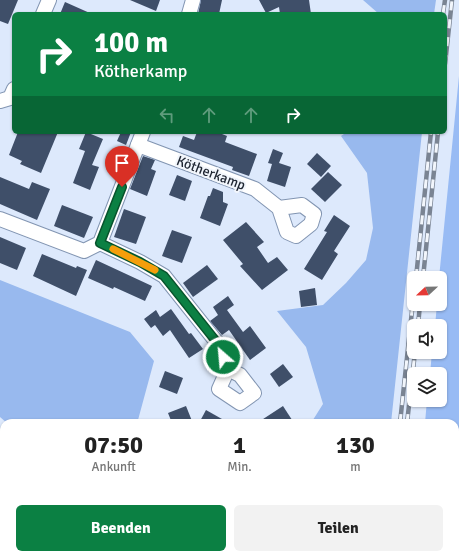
<!DOCTYPE html>
<html lang="de">
<meta charset="utf-8">
<style>
body{margin:0;font-family:Signika,sans-serif;background:#f2f2f2;color:#222;height:100vh;display:flex;flex-direction:column;font-size:15px;white-space:nowrap}
*{box-sizing:border-box;margin:0}
p{font-size:13px;color:#767676}
.icon{flex:none;width:22px;height:22px;fill:none;stroke:currentColor;stroke-width:2;stroke-linecap:round;stroke-linejoin:round}
.map{position:relative;flex:1;overflow:hidden}
.panel{position:absolute;left:0px;top:419px;width:459px;height:140px;display:flex;flex-direction:column;background:#fff;border-radius:12px 12px 0 0;box-shadow:0 1px 3px #0004}
.panel>*{flex:none}
.guide{position:absolute;left:12px;top:12px;width:435px;height:122px;border-radius:6px;box-shadow:0 1px 3px #0004;background:#0b8043;color:#fff;overflow:hidden}
.needle{width:26px;rotate:248deg}
.controls{position:absolute;left:407px;top:271px;display:grid;gap:8px}
.controls a{display:grid;place-items:center;width:40px;height:40px;border-radius:6px;background:#fff;box-shadow:0 1px 3px #0004;font-size:20px}
.pin{position:absolute;display:grid;place-items:center;width:34px;height:34px;color:#fff;margin:-41px -17px;border-radius:50% 50% 50% 0;rotate:-45deg;box-shadow:0 0 4px #0007}
.pin .icon{rotate:45deg}
.me{position:absolute;width:44px;margin:-22px;rotate:333deg;stroke-linejoin:round;filter:drop-shadow(0 0 3px #0008)}
.turn{display:flex;align-items:center;gap:14px;height:84px;padding:0 16px;font-size:18px}
.turn .icon{width:52px;height:52px;stroke-width:2.5}
.turn b{display:block;font-size:28px;line-height:34px}
.lanes{display:flex;align-items:center;height:38px;padding:0 16px;background:#0003;justify-content:center;gap:20px;direction:ltr}
.lanes .off{opacity:.35}
.eta{display:flex;justify-content:space-evenly;align-items:center;height:68px;text-align:center}
.eta b{font-size:24px;font-weight:700;line-height:28px}
.cta{display:flex;gap:8px;margin-top:auto;padding:8px 16px}
.cta a{flex:1;height:46px;border-radius:6px;background:#0b8043;color:#fff;font-size:16px;font-weight:700;line-height:46px;text-align:center}
.cta a+a{background:#f2f2f2;color:#222}
.map>svg:first-child{display:block}
</style>
<div class="map">
<svg width="459" height="559" viewBox="0 0 459 559">
<rect width="100%" height="100%" fill="#dde9fc"/>
<g fill="#98b9ee">
<polygon points="363,0 436,0 434,14 379,14"/>
<polygon points="347,132 422,132 391,423 311,423 323,404 306,347 277,311 323,305 346,283 366,260 373,228 367,173 341,136"/>
<polygon points="0,280 130,332 154,361 138,420 141,423 7,423 0,417"/>
<polygon points="455,507 459,511 459,559 412,559 412,555 455,555"/>
<polygon points="143,555 377,555 377,559 147,559"/>
</g>
<polygon fill="#98bbf4" points="459,76 459,511 455,507 455,423 425,423 427,400 440,400 440,374 430,374 432,352 440,352 440,326 435,326 437,304 440,304 439,278"/>
<g fill="#3f4f69">
<polygon points="0,0 18,0 8,24 0,21"/>
<polygon points="130,0 160,0 156,11"/>
<polygon points="201,0 222,0 219,14 198,14"/>
<polygon points="259,0 309,0 311,14 280,14 279,7 266,13"/>
<polygon points="65,2 92,14 60,14"/>
<polygon points="18,132 58,132 41,173 20,164 22,161 9,155"/>
<polygon points="86,132 103,139 92,165 99,167 90,190 73,183 85,151 79,149"/>
<polygon points="121,132 131,132 126,145 117,141"/>
<polygon points="197,132 217,132 227,136 225,142 257,154 249,176 232,170 233,167 179,147 183,136 194,140"/>
<polygon points="273,149 283,153 279,163 291,167 285,187 267,181 272,164 268,163"/>
<polygon points="317,153 331,166 321,177 307,164"/>
<polygon points="143,156 155,160 151,169 156,171 147,196 130,189"/>
<polygon points="328,172 342,185 325,202 311,189"/>
<polygon points="177,175 192,181 185,201 169,195"/>
<polygon points="0,177 29,189 32,182 50,189 37,220 0,204"/>
<polygon points="213,188 223,192 223,202 228,204 220,226 200,218 208,196 210,196"/>
<polygon points="62,205 93,217 84,238 54,226"/>
<polygon points="124,209 146,217 136,244 114,237"/>
<polygon points="334,215 350,226 334,251 338,254 322,280 304,269 327,232 324,231"/>
<polygon points="246,222 264,242 257,247 268,263 277,257 288,270 262,290 240,266 243,264 223,240"/>
<polygon points="172,230 192,237 182,263 162,256"/>
<polygon points="0,237 26,248 17,270 0,263"/>
<polygon points="42,254 76,268 77,266 87,270 76,296 33,276"/>
<polygon points="96,260 152,286 145,301 114,287 113,289 88,278"/>
<polygon points="207,265 218,279 193,297 183,283"/>
<polygon points="315,288 317,305 301,307 299,291"/>
<polygon points="228,296 234,305 227,310 243,332 250,326 266,348 250,360 229,330 222,335 210,321 218,315 213,307"/>
<polygon points="171,309 189,334 191,333 203,349 189,358 170,330 163,336 155,325 151,328 144,319 156,310 160,317"/>
<polygon points="283,364 293,377 279,387 270,374"/>
<polygon points="165,371 183,378 177,394 159,387"/>
<polygon points="186,406 192,421 186,423 172,423 168,413"/>
<polygon points="283,406 294,423 257,423"/>
<polygon points="206,410 229,423 199,423"/>
</g>
<g fill="none" stroke-linecap="round" stroke-linejoin="round">
<defs>
<g id="minor">
<polyline points="43,14 49,0"/>
<polyline points="189,14 193,0"/>
<polyline points="0,101 10,98 14,89"/>
<polyline points="138,145 255,189 279,208 287,232 296,236 311,224 314,214 302,205 279,208"/>
<polyline points="0,219 84,251 100,243 143,132"/>
<polyline points="100,243 140,262 164,276 219,345 228,369 219,389 240,403 254,393 240,375 228,369"/>
<polyline points="0,507 4,503"/>
<polyline points="0,533 4,537"/>
<polyline points="22,555 26,559"/>
</g>
</defs>
<use href="#minor" stroke="#8295b2" stroke-width="16"/>
<use href="#minor" stroke="#fff" stroke-width="14"/>
<defs>
<g id="rail">
<polyline points="443,14 445,0"/>
<polyline points="445,64 452,0"/>
<polyline points="416,278 431,132"/>
<polyline points="423,278 438,132"/>
<polyline points="418,326 420,304"/>
<polyline points="400,423 414,292"/>
<polyline points="407,423 415,352"/>
<polyline points="386,559 386,555"/>
<polyline points="393,559 394,555"/>
</g>
</defs>
<use href="#rail" stroke="#7a8493" stroke-width="4.5"/>
<use href="#rail" stroke="#f2f6fc" stroke-width="3" stroke-dasharray="9" stroke-linecap="butt"/>
</g>
<g fill="none" stroke-linecap="round" stroke-linejoin="round">
<defs>
<polyline id="route" points="122,187 100,243 140,262 164,276 219,345 223,357"/>
</defs>
<use href="#route" stroke="#07532c" stroke-width="10"/>
<use href="#route" stroke="#0b8043" stroke-width="7"/>
<polyline stroke="#f59e0b" stroke-width="7" points="113,249 155,270"/>
</g>
<g text-anchor="middle" dominant-baseline="central" stroke-width="4" stroke-linejoin="round" paint-order="stroke">
<g font-size="14" fill="#1f2632" stroke="#f2f6fc">
<text transform="translate(211 173) rotate(21)">Kötherkamp</text>
</g>
</g>
</svg>
<div class="controls">
<a><svg class="needle" viewBox="-14 -14 28 28"><path d="M0-13l5 13h-10z" fill="#e53935"/><path d="M0 13l5-13h-10z" fill="#767676"/></svg></a>
<a><svg class="icon" aria-label="sound" viewBox="0 0 24 24"><path d="M4 9h4l5-4v14l-5-4H4zM17 9q2 3 0 6"/></svg></a>
<a><svg class="icon" aria-label="layers" viewBox="0 0 24 24"><path d="M12 4l9 5-9 5-9-5zM3 14l9 5 9-5"/></svg></a>
</div>
<div class="pin" style="left:122px;top:187px;background:#d93025"><svg class="icon" aria-label="arrive" viewBox="0 0 24 24"><path d="M6 21V4h12l-3 4 3 4H6"/></svg></div>
<svg class="me" style="left:223px;top:357px" viewBox="-20 -20 40 40"><circle r="17" fill="#0b8043" stroke="#fff" stroke-width="3"/><path d="M0-11L8 9 0 5-8 9z" fill="#fff"/></svg>
<div class="guide">
<div class="turn"><svg class="icon" aria-label="right" viewBox="0 0 24 24"><path d="M7 20v-9h11M14 6l5 5-5 5"/></svg><div><b>100 m</b>Kötherkamp</div></div>
<div class="lanes"><svg class="icon off" aria-label="left" viewBox="0 0 24 24"><path d="M17 20v-9H6M10 6l-5 5 5 5"/></svg><svg class="icon off" aria-label="ahead" viewBox="0 0 24 24"><path d="M12 20V5M6 11l6-6 6 6"/></svg><svg class="icon off" aria-label="ahead" viewBox="0 0 24 24"><path d="M12 20V5M6 11l6-6 6 6"/></svg><svg class="icon" aria-label="right" viewBox="0 0 24 24"><path d="M7 20v-9h11M14 6l5 5-5 5"/></svg></div>
</div>
<section class="panel">
<div class="eta">
<div><b>07:50</b><p>Ankunft</p></div>
<div><b>1</b><p>Min.</p></div>
<div><b>130</b><p>m</p></div>
</div>
<div class="cta"><a>Beenden</a><a>Teilen</a></div>
</section>
</div>
